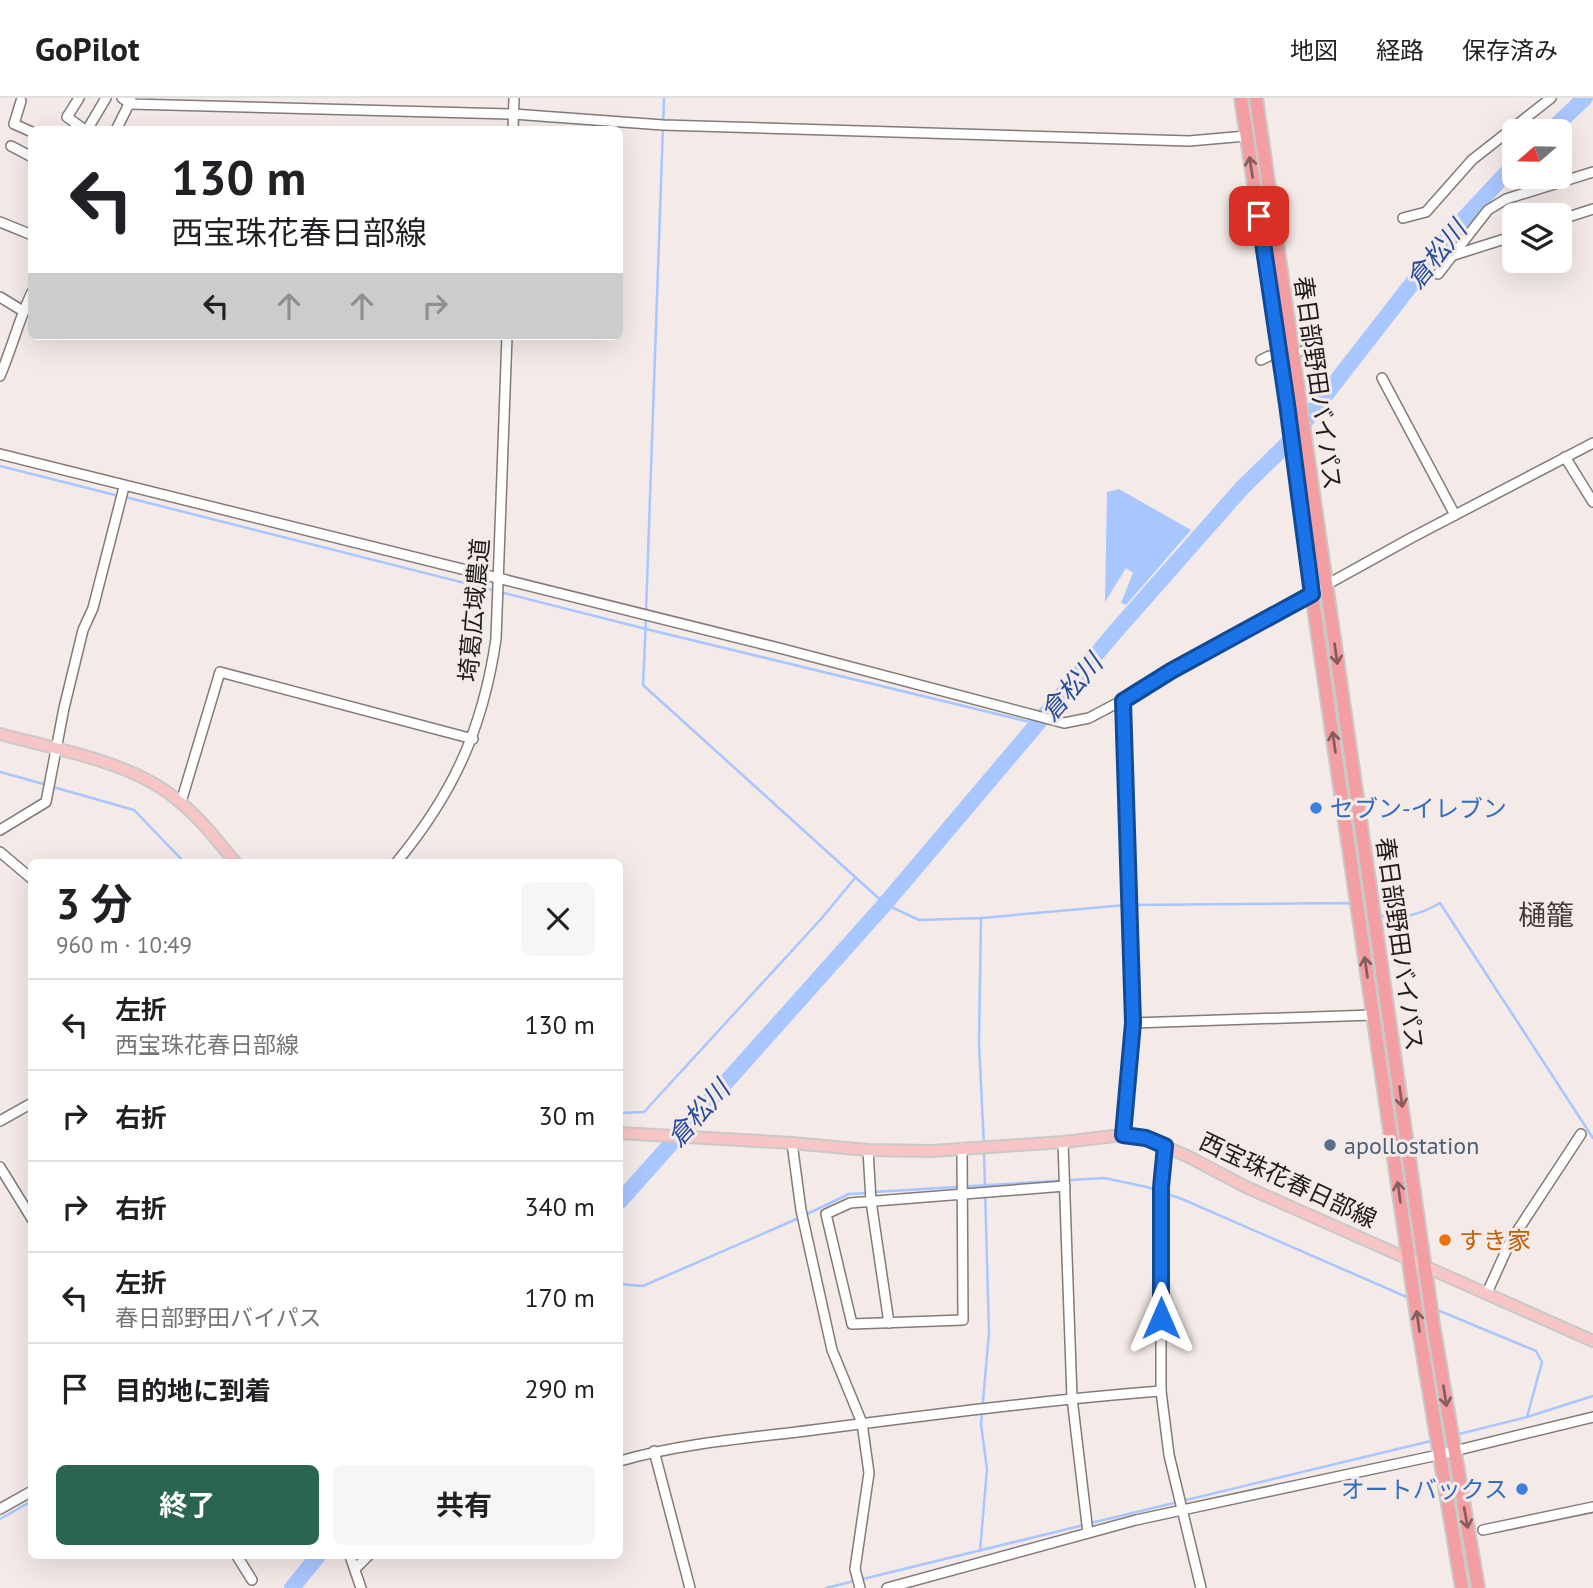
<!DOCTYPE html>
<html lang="ja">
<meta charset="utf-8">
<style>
body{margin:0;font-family:"PT Sans","Noto Sans JP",sans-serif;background:#f6f6f6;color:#202124;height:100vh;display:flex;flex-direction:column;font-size:26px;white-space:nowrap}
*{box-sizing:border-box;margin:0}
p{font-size:23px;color:#757577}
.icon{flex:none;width:38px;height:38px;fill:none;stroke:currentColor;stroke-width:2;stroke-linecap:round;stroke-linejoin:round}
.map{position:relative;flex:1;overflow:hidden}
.panel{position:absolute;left:28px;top:761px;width:595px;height:700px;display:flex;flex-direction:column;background:#fff;border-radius:10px;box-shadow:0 7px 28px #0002}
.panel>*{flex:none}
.banner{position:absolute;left:28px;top:28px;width:595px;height:214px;border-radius:10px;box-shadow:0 7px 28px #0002;background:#fff;color:#202124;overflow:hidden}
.needle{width:46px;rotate:250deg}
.tools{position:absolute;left:1502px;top:21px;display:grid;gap:14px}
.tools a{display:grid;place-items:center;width:70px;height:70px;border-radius:10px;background:#fff;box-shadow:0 7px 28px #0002;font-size:35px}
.pin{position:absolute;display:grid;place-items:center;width:60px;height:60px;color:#fff;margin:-30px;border-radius:14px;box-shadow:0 4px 10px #0006}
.me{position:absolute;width:77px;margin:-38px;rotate:0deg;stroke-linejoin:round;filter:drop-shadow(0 0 5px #0008)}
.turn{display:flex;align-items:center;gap:24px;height:147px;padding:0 28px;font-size:32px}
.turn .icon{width:91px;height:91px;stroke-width:2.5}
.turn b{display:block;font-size:49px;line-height:60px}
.lanes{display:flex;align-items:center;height:66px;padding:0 28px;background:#0003;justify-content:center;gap:35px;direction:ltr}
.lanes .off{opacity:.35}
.round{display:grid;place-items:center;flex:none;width:74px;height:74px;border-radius:10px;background:#f6f6f6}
.head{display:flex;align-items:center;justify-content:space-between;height:119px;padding:0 28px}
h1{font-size:42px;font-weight:700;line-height:52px}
.primary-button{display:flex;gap:14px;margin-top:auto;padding:14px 28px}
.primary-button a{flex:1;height:80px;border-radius:10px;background:#2a654f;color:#fff;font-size:28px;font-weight:700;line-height:80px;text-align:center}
.primary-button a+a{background:#f6f6f6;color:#202124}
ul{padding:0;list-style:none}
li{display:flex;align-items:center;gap:21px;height:91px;padding:0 28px;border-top:2px solid #e0e0e0}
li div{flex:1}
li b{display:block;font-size:26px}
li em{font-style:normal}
header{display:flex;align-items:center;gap:42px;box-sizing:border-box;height:98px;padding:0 35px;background:#fff;border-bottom:2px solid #e0e0e0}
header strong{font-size:33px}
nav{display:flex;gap:38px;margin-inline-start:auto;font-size:24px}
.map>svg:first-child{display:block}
</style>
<header>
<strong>GoPilot</strong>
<nav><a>地図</a><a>経路</a><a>保存済み</a></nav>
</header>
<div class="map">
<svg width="1593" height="1490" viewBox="0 0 1593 1490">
<rect width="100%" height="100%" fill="#f4eae7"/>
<polygon fill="#a8c6ff" points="1119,391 1191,432 1126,507 1121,505 1133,475 1126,470 1105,504 1107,394"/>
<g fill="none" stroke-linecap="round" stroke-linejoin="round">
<g stroke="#a8c6ff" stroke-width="2.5">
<polyline points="0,368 119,398"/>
<polyline points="125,399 646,531 1038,626"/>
<polyline points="646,514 664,0"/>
<polyline points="646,521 643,587 885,806 919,822 981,820 1126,807"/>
<polyline points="0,674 47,687"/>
<polyline points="53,689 134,712 185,765"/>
<polyline points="1132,807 1347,805 1353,807"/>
<path d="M1378,817c20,7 45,-2 62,-12l153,235"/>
<polyline points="981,820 979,945 984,1048"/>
<polyline points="620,1015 644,1014 821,821 855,780"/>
<polyline points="874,1094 1104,1080 1147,1089 1182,1101 1409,1200"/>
<polyline points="805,1117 849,1096 867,1095"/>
<polyline points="620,1186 643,1188 799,1120"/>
<polyline points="1435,1211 1536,1253 1542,1264 1527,1319"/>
<polyline points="1455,1337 1527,1319 1593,1298"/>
<polyline points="0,1421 32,1403"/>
<polyline points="1091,1425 1435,1342"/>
<polyline points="980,1453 987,1371 981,1326 989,1235 984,1054"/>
<polyline points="826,1490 1084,1427"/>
</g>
<g stroke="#a8c6ff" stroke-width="16">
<polyline points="1550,33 1585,0"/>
<polyline points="620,1103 885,806 1115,534 1242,390 1289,344 1456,129 1514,67"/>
<polyline points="292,1490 318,1458"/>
</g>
<defs>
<g id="minor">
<polyline points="79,0 67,19 85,32"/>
<polyline points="122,0 130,6 513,16 663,27 1189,43 1246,38"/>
<polyline points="21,3 14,26 32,34"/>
<polyline points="87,32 106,0"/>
<polyline points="116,32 131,2"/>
<polyline points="513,32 514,0"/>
<polyline points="11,48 32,59"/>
<polyline points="1403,120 1426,114 1472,62 1551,0"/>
<polyline points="1559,122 1593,111"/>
<polyline points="0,124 32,137"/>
<polyline points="1454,157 1514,138"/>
<polyline points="1438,176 1488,112 1506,101 1593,74"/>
<polyline points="0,199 23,213"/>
<polyline points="1303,253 1313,251 1310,234"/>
<polyline points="1261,262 1269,258"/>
<path d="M0,278c12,-28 19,-57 32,-84"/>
<polyline points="1382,280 1455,417"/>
<polyline points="0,356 783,551 1064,625 1089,620 1123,602 1171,573 1411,440 1593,345"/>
<polyline points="1565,359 1593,404"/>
<polyline points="181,704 220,574 473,641"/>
<polyline points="0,732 46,704 64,610 83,532 93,510 124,389"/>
<polyline points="0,754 32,781"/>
<path d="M396,765c58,-70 87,-135 100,-224l11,-303"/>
<polyline points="1133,925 1373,917"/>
<polyline points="0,1023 32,1005"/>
<polyline points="1123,1037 1133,925 1123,602"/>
<polyline points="1063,1044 1072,1300 1088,1435"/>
<polyline points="792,1045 801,1112 832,1252 862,1325 869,1375 855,1471 860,1490"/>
<polyline points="1165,1048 1161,1089 1161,1293 1169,1357 1201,1490"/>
<polyline points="962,1050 963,1222 852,1226 826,1116 850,1105 1065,1088"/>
<polyline points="868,1052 871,1103 889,1225"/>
<polyline points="0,1069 32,1121"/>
<polyline points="1487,1195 1510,1144 1581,1036"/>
<polyline points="654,1353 690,1490"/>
<path d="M620,1363c62,-18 129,-23 193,-31 116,-15 232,-30 348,-39"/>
<polyline points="0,1411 32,1393"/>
<polyline points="1483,1432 1593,1409"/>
<polyline points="237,1458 252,1482"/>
<polyline points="350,1458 361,1490"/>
<polyline points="355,1471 368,1458"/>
<polyline points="887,1490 1136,1422 1438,1357 1593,1319"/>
</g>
<g id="major">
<path d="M0,636c59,16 135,28 181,69 21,17 38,40 55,60"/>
<polyline points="620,1035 792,1045 868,1052 932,1053 1063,1044 1123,1037 1146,1040 1189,1059 1246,1089 1593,1243"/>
</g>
<g id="highway">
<polyline points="1241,0 1287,306 1312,496 1418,1226 1462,1490"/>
<polyline points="1256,0 1433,1226 1478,1490"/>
</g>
</defs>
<use href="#minor" stroke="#837b77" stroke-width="12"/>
<use href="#major" stroke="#c9c9c8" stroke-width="14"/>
<use href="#highway" stroke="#c9c9c8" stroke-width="16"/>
<use href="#minor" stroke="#fff" stroke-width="9"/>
<use href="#major" stroke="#f8c5c7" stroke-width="10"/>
<use href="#highway" stroke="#f39ea2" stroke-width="12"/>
</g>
<defs><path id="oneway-shaft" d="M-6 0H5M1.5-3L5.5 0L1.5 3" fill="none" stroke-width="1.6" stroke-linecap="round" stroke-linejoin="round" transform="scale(1.75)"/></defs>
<g stroke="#895d5e">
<use href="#oneway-shaft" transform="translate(1251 69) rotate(-99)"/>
<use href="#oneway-shaft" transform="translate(1336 556) rotate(82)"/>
<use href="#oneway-shaft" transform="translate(1334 644) rotate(-98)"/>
<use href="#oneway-shaft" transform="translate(1366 869) rotate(-98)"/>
<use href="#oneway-shaft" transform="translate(1401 999) rotate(82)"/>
<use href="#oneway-shaft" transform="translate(1399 1094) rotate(-98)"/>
<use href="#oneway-shaft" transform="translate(1418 1223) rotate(-98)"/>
<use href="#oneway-shaft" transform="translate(1445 1298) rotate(81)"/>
<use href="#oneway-shaft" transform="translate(1466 1420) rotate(80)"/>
</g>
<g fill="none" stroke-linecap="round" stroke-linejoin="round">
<defs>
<polyline id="route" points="1161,1220 1161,1089 1165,1048 1146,1040 1123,1037 1133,925 1123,603 1171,573 1312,496 1287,306 1259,118"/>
</defs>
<use href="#route" stroke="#114b97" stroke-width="18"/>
<use href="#route" stroke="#1a73e8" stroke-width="12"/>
</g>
<g fill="#3f7fe0" stroke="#f4eae7" stroke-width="2.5">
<circle cx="1316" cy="710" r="7"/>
<circle cx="1522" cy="1391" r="7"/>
</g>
<circle fill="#5c6f8a" stroke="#f4eae7" stroke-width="2.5" cx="1330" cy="1047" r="7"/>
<circle fill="#e8710a" stroke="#f4eae7" stroke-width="2.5" cx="1445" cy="1142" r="7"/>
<g text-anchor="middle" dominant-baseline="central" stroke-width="6" stroke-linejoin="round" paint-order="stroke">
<g font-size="24" fill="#1f1c1b" stroke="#f4eae7">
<text transform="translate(1318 285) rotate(82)">春日部野田バイパス</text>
<text transform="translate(474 512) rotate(-85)">埼葛広域農道</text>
<text transform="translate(1400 846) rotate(82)">春日部野田バイパス</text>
<text transform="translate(1288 1082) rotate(25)">西宝珠花春日部線</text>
</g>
<g font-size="24" fill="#366cbe" stroke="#f4eae7" text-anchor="start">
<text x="1330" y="710">セブン-イレブン</text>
<text x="1508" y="1391" text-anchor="end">オートバックス</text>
</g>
<g font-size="24" fill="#4e5e75" stroke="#f4eae7" text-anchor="start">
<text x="1344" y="1047">apollostation</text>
</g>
<g font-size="24" fill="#c56008" stroke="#f4eae7" text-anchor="start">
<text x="1459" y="1142">すき家</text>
</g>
<g font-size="26" font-style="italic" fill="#274d9e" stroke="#f4eae7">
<text transform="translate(1436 156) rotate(-51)">倉松川</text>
<text transform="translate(1071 589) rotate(-49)">倉松川</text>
<text transform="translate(698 1015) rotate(-48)">倉松川</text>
</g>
<g font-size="28" fill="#423a37" stroke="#f4eae7">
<text x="1546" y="816">樋籠</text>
</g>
</g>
</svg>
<div class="tools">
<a><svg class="needle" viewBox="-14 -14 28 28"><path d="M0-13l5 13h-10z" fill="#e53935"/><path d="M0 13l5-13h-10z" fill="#757577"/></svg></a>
<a><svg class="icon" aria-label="layers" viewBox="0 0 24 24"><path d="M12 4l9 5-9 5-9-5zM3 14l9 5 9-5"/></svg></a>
</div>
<div class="pin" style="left:1259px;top:118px;background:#d93025"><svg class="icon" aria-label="arrive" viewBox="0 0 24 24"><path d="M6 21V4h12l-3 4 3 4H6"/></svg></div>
<svg class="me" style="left:1161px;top:1220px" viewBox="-20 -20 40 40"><path d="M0-17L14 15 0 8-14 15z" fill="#1a73e8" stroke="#fff" stroke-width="4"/></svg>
<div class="banner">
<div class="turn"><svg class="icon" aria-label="left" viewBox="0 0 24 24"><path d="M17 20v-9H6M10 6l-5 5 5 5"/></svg><div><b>130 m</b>西宝珠花春日部線</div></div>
<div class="lanes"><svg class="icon" aria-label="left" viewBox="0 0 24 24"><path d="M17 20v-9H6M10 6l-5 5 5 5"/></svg><svg class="icon off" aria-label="ahead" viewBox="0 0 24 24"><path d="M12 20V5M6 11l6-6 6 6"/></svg><svg class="icon off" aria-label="ahead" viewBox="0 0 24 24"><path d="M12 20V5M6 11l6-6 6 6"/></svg><svg class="icon off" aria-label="right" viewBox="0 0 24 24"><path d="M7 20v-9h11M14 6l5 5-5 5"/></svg></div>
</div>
<section class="panel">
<div class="head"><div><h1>3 分</h1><p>960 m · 10:49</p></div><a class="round"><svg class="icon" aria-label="close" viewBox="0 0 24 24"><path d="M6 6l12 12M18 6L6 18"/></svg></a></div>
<ul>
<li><svg class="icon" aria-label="left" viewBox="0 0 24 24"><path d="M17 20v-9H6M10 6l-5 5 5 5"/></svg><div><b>左折</b><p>西宝珠花春日部線</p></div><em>130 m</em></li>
<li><svg class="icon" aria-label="right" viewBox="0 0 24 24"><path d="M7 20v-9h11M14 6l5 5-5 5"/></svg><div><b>右折</b></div><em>30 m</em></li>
<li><svg class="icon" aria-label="right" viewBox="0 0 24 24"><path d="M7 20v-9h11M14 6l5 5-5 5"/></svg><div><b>右折</b></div><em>340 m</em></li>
<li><svg class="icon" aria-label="left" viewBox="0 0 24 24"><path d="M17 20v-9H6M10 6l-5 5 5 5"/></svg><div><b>左折</b><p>春日部野田バイパス</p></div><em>170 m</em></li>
<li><svg class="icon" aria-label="arrive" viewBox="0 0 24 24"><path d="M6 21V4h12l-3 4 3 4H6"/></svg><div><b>目的地に到着</b></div><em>290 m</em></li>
</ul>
<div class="primary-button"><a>終了</a><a>共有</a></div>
</section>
</div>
